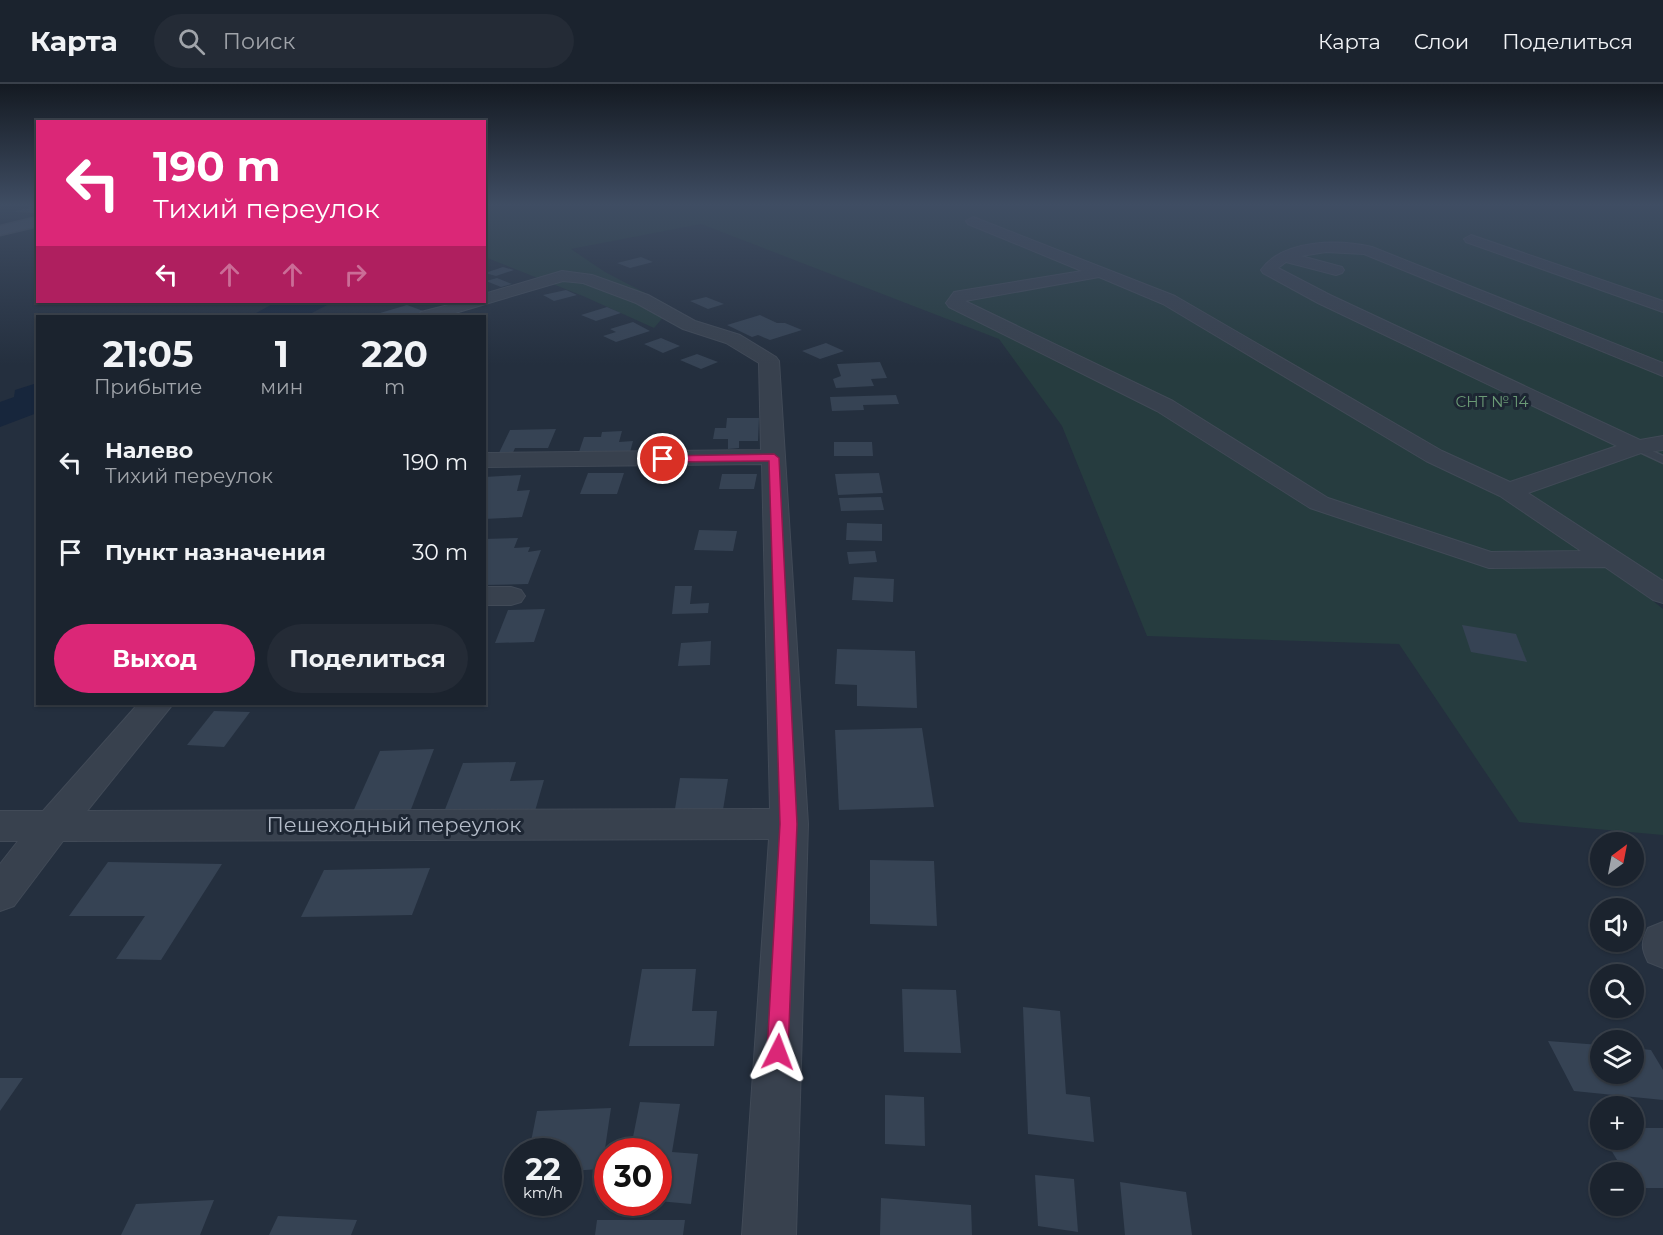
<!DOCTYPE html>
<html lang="ru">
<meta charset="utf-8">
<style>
body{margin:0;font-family:Montserrat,sans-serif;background:#242b36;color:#f1f3f6;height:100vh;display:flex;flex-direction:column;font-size:22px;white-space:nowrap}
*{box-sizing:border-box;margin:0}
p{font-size:20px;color:#a0a4aa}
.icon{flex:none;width:33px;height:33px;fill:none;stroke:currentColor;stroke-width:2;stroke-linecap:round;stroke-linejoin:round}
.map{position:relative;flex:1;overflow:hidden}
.details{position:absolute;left:36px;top:231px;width:450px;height:390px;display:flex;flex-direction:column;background:#1b232e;border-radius:0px;box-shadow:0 2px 4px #0004,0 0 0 2px #39404a}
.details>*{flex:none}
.top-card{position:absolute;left:36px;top:36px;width:450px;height:183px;border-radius:0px;box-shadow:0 2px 4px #0004,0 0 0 2px #39404a;background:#db2777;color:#fff;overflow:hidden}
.needle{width:39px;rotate:32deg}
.fabs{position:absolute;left:1590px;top:748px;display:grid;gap:12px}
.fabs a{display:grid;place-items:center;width:54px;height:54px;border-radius:50%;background:#1b232e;box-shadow:0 2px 4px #0004,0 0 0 2px #39404a;font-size:30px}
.speed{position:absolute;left:504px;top:1054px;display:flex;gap:12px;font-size:30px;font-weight:700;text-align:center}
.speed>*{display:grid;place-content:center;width:78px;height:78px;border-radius:50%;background:#1b232e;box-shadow:0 2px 4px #0004,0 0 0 2px #39404a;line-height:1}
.speed small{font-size:15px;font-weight:400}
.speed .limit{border:9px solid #d22;background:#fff;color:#111}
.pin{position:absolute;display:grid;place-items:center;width:51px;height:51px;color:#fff;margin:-26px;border:3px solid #fff;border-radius:50%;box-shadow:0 2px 6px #0007}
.me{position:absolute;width:66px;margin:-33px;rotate:3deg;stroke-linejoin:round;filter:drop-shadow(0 0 4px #0008)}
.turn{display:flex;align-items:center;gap:21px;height:126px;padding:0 18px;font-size:27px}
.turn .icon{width:78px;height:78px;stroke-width:2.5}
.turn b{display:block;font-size:42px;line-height:51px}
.lanes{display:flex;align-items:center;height:57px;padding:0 18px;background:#0003;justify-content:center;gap:30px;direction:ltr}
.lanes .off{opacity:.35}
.eta{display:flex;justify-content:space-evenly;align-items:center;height:102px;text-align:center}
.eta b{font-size:36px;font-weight:700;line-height:42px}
.action{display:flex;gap:12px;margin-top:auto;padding:12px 18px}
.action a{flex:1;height:69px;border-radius:36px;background:#db2777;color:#fff;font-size:24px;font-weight:700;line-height:69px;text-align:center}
.action a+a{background:#242b36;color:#f1f3f6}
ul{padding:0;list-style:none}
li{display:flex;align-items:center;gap:18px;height:90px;padding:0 18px}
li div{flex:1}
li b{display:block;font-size:22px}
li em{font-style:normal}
header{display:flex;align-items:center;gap:36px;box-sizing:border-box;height:84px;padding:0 30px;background:#1b232e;border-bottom:2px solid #39404a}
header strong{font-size:28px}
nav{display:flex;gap:33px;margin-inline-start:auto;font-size:21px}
.search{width:420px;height:54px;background:#242b36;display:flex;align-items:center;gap:15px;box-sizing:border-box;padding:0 21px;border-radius:33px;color:#a0a4aa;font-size:22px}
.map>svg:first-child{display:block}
</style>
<header>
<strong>Карта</strong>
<div class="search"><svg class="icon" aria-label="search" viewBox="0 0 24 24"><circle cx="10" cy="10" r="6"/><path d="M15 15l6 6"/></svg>Поиск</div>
<nav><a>Карта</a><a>Слои</a><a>Поделиться</a></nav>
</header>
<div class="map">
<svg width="1663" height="1151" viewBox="0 0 1663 1151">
<rect width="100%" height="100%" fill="#242f3e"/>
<polygon fill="#263c3f" points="485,120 1663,120 1663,497 1613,484 1663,525 1663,751 1519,738 1399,560 1147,552 1062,342 999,255 701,140 571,165 605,188 672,223 654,244 583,212 485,173"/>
<g fill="#17263c">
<polygon points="276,218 333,218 306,232 251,232"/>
<polygon points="37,299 37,329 0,343 0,318 14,313 15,306"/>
</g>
<g fill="#364354">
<polygon points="38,121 36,129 12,128"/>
<polygon points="641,173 653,178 630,184 617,179"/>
<polygon points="503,183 514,186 496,192 485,189"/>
<polygon points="497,194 512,200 501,203 486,197"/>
<polygon points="566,206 577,211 554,217 543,211"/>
<polygon points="706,213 724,220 708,225 690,217"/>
<polygon points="407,221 426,228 413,232 402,230 370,232"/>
<polygon points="607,223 621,229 596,237 581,231"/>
<polygon points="760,231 777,239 785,239 802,246 770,256 758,251 752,253 727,241"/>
<polygon points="633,238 650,247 616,258 603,252 616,248 610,245"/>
<polygon points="661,254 680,262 663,269 644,260"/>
<polygon points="826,259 844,267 820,275 802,267"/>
<polygon points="697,270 718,278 701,285 680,276"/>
<polygon points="880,278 887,294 871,295 874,302 836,304 833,295 841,292 837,280"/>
<polygon points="896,311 899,320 863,321 864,326 832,327 830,313"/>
<polygon points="727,334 759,334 758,357 739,357 739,364 728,365 728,355 713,355 715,344 726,344"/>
<polygon points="556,345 548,364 515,364 511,373 497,373 510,346"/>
<polygon points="622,347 619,358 633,357 629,372 577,374 584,353 601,353 602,348"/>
<polygon points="834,358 872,358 873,372 834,372"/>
<polygon points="588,389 624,389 617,410 580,410"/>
<polygon points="879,389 883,409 838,411 835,390"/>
<polygon points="722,390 757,390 754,405 719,405"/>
<polygon points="521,391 517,407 530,406 522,433 484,435 485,393"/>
<polygon points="881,413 884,426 841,427 839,414"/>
<polygon points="847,439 882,440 882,457 846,456"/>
<polygon points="699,446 737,447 733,467 694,466"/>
<polygon points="518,454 514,464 530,463 528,468 541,466 528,500 484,501 484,455"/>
<polygon points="875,467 877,478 849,480 847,468"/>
<polygon points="854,493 894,495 893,518 852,516"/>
<polygon points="675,502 692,502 690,520 709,519 708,529 672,530"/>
<polygon points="545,525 534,558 495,559 508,526"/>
<polygon points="1462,541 1516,550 1527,578 1471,568"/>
<polygon points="711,557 710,581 678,582 681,559"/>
<polygon points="837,565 915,567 917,624 857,622 857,601 835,600"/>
<polygon points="214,627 250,628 224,663 187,661"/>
<polygon points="922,644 934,723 839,726 835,646"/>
<polygon points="434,665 410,728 352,730 380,667"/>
<polygon points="516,678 510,697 544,696 535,727 444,728 463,679"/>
<polygon points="680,694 728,695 722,732 674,731"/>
<polygon points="870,776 934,777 937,842 870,840"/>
<polygon points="108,778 222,780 161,876 116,875 145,832 69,832"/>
<polygon points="430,784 412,831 301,833 324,786"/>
<polygon points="642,885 696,885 692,927 717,927 714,962 629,962"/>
<polygon points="902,905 956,906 961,969 904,968"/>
<polygon points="1023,923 1060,927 1066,1010 1090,1013 1094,1058 1028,1050"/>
<polygon points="1548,957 1600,961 1600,990 1634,990 1634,964 1651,966 1663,986 1663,1016 1574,1007"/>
<polygon points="0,994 23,994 0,1027"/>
<polygon points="885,1011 924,1013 925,1062 885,1060"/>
<polygon points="640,1018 680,1020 672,1068 698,1070 691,1120 658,1117 658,1068 630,1068"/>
<polygon points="611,1024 602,1085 568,1087 568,1068 529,1068 537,1027"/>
<polygon points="1634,1044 1663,1044 1663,1104 1634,1104 1634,1089 1625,1089 1605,1056 1634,1056"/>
<polygon points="1035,1091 1074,1095 1078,1148 1038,1142"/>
<polygon points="1120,1098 1186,1108 1192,1151 1125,1151"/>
<polygon points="881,1114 971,1121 972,1151 880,1151"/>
<polygon points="214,1116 200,1151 121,1151 136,1120"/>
<polygon points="278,1132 357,1136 351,1151 269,1151"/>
<polygon points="597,1136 685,1136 683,1151 595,1151"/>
</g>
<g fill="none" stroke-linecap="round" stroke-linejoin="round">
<defs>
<polygon id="lane" points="1637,360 1663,372 1663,379 1633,365 1633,361"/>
<g id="street">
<path d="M973,133l202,79 267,155 68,31 107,-36 -299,-143 -55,-30 -2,-3c22,-31 78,-31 111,-23l291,116v13l-299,-122 -38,-2 -25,4 41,11 2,3 -2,3 -6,2 -50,-13 -8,6 52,27 310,145 23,-4v14l-22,3 -113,40 135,88v22l-10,-3 -48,-33 -116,1 -179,-60 -153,-97 -208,-104 -3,-4 8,-11 128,-21 -114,-47 -2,-3zM1099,193l64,27 263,157 74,35 81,55 -90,1 -163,-54 -155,-97 -208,-100z"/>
<polygon points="1471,151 1663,217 1663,228 1466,158 1464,155"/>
<polygon points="562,187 592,191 648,211 695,237 740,251 776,273 779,277 808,740 796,1151 742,1151 769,755 63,757 14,822 0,827 0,780 18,757 0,757 0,727 43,727 138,620 173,620 87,727 770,725 762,380 484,383 484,369 761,366 759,279 726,259 683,245 636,219 583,199 563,197 445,232 418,232 421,228 460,218 484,218 484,210"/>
<polygon points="484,503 511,503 521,506 525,512 521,518 511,521 484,521"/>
<path d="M1663,838v46l-15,-6c-7,-14 -7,-20 0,-34z"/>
</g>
<polygon id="secondary" points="38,133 38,142 0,151 0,142"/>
</defs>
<use href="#lane" stroke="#414a57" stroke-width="3"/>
<use href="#street" stroke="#414a57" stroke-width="2"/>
<use href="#secondary" stroke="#414a57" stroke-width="3"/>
<use href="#lane" fill="#38414e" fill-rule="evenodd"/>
<use href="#street" fill="#38414e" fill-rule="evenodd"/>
<use href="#secondary" fill="#465061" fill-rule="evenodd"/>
</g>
<linearGradient id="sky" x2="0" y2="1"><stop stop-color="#141a22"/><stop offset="0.43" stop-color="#3f4d63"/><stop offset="1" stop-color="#3f4d63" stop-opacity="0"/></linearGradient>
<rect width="1663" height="281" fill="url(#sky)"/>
<polygon fill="#db2777" stroke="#8e194d" stroke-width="1.5" points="774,370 779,374 797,740 788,968 785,975 778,978 770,975 767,968 780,740 769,377 663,378 657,375 663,372"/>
<g text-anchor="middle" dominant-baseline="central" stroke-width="6" stroke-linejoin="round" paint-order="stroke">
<g font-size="15" fill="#6b9a76" stroke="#1d2633">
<text x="1492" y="317">СНТ № 14</text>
</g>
<g font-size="21" fill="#b4bcc9" stroke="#1d2633">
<text x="394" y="740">Пешеходный переулок</text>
</g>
</g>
</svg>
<div class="fabs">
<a><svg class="needle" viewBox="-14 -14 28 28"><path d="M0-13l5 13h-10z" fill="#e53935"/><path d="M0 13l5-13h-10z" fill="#a0a4aa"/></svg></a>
<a><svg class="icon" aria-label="sound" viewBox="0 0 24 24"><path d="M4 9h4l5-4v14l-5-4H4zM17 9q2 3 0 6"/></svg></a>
<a><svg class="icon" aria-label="search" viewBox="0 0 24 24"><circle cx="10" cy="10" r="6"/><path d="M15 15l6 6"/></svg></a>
<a><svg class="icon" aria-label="layers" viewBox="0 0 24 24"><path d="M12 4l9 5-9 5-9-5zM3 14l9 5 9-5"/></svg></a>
<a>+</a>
<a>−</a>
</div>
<div class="speed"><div>22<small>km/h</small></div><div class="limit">30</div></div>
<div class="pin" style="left:663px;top:375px;background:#d93025"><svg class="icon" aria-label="arrive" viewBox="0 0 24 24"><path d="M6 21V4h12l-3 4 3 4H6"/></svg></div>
<svg class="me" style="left:778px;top:968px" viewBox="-20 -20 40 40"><path d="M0-17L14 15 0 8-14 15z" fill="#db2777" stroke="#fff" stroke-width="4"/></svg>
<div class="top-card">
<div class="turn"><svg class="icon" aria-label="left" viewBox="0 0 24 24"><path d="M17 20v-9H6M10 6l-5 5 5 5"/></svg><div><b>190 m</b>Тихий переулок</div></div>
<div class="lanes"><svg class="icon" aria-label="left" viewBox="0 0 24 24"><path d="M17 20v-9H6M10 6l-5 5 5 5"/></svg><svg class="icon off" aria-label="ahead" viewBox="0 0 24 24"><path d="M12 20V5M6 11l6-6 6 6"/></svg><svg class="icon off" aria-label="ahead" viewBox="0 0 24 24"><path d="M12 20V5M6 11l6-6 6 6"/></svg><svg class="icon off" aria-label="right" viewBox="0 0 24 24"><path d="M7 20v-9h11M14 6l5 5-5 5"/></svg></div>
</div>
<section class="details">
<div class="eta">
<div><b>21:05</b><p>Прибытие</p></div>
<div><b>1</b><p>мин</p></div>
<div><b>220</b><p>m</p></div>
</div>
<ul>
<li><svg class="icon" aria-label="left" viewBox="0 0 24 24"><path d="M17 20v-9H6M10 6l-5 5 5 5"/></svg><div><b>Налево</b><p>Тихий переулок</p></div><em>190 m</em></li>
<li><svg class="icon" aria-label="arrive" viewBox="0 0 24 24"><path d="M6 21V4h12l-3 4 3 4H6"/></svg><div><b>Пункт назначения</b></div><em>30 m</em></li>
</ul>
<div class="action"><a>Выход</a><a>Поделиться</a></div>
</section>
</div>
